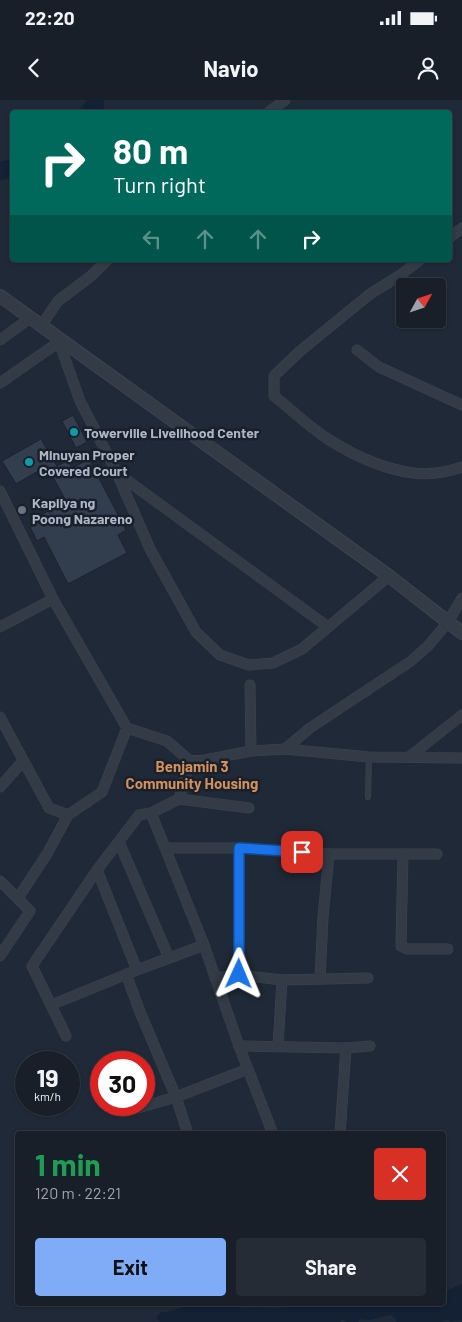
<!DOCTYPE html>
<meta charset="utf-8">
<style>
body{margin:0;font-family:Barlow,sans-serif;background:#252c35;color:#f1f3f6;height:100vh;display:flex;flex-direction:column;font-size:19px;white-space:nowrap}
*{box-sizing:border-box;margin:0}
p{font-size:16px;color:#9fa2a8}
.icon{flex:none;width:28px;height:28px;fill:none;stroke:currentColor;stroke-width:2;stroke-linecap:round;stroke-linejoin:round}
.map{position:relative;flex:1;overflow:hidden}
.sheet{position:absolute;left:15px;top:1031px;width:431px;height:175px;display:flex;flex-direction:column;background:#181f29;border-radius:5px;box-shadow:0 1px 4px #0004,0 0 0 1px #363d46}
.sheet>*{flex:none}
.banner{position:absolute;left:10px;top:10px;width:442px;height:152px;border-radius:5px;box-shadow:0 1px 4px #0004,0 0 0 1px #363d46;background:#00695c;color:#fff;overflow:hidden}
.needle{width:32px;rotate:50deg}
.fabs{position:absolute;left:396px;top:178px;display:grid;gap:10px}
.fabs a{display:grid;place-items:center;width:50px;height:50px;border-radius:5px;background:#181f29;box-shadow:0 1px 4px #0004,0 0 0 1px #363d46;font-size:25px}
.speed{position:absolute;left:15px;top:951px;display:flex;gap:10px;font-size:25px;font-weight:700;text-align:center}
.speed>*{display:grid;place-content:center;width:65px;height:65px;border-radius:50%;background:#181f29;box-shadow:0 1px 4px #0004,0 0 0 1px #363d46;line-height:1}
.speed small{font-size:12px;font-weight:400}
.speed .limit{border:8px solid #d22;background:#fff;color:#111}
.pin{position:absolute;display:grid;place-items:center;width:42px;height:42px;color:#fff;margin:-21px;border-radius:10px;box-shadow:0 2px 8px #0006}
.me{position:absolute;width:55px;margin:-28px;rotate:1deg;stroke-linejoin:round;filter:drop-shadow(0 0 4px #0008)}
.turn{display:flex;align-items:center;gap:18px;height:105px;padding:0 20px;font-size:22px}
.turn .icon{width:65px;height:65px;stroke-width:2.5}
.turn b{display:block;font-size:35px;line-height:42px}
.lanes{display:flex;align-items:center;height:48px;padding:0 20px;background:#0003;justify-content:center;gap:25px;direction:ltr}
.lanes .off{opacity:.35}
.round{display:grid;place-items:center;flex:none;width:52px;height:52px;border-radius:5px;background:#252c35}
.headline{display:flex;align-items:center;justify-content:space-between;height:85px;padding:0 20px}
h1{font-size:30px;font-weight:700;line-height:38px;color:#1e9e55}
.cta{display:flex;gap:10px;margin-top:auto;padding:10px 20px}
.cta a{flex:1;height:58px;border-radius:5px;background:#80acf7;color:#111;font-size:20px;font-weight:700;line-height:58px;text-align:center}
.cta a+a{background:#252c35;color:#f1f3f6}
.status{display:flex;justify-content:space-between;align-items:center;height:35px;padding:0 25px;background:#181f29;direction:ltr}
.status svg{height:14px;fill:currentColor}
header{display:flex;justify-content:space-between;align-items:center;height:65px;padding:0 20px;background:#181f29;font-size:22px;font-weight:700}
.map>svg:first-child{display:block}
</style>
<div class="status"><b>22:20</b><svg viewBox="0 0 49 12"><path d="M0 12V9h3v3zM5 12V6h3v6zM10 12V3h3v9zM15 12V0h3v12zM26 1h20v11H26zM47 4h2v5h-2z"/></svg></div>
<header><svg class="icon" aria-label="back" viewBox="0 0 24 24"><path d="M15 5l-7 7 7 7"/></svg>Navio<svg class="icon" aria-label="person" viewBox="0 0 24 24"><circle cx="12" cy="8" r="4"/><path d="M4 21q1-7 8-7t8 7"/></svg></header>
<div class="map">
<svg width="462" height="1222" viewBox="0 0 462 1222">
<rect width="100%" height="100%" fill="#202937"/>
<path fill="#142134" d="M462,1184v36l-11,2 -3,-3 -8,3h-44v-4l-6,-3c-11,2 -20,7 -29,4l-3,3h-12l-4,-3 -2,3h-180l-4,-4 5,-6h7l22,-8h41l11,4 14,-1 17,1 56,-4h115v-12z"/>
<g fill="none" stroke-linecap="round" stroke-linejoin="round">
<g stroke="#142134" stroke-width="18">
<polyline points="89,12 95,5 95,0"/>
<polyline points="0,71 12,68"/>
</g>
</g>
<g fill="#323d4e" stroke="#1b222e">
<polygon points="73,315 87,342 76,348 62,321"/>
<polygon points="41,339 57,366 69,360 72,368 89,359 126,430 118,435 127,453 68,484 44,437 37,441 30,427 37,424 34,419 66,401 47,366 16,384 2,361"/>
</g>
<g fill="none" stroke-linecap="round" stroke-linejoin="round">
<defs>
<polyline id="service" points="368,697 369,657"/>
<g id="minor">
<polyline points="269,12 285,0"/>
<polyline points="450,137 462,128"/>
<path d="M420,160l-21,16 -29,18 -71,58 -25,24v20c18,14 35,31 54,43 25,16 55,30 85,34 15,2 34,-1 49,-6"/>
<polyline points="41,226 58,201 91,176 107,160"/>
<polyline points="58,239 80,301 117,373 150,449 196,532 220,555 249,565 273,563 302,549 389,476"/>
<polyline points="0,240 30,218"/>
<polyline points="357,250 379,267 462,305"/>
<polyline points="0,283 59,242"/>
<polyline points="117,373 328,527"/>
<polyline points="0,391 53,499 127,628 167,641 190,661 205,660 251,651 285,649 369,657 462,658"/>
<polyline points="0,527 53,499"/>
<polyline points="250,585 251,651"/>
<polyline points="0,617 49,708 68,715 102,692 127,628"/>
<polyline points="285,649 310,628 411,561 428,546 448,522 462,498"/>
<polyline points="409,657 462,615"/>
<polyline points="190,661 179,699 249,708"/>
<polyline points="0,687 23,661"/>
<polyline points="179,699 151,713 204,845 239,946 273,1034"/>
<polyline points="119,742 169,858"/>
<polyline points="166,748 239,748 329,754 437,754"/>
<polyline points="403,754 401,846 407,849 448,849"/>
<polyline points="97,770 137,870"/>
<polyline points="0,781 30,811 0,856"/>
<polyline points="18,798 47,754 68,715"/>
<polyline points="126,874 140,912 176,997 188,1034"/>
<polyline points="239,875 239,748"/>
<polyline points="215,878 239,875 282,880 368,878"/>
<polyline points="320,879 323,817 329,754"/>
<polyline points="51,905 137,870 204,845"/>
<polyline points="66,936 32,866 97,770 139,715 151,713"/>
<polyline points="239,946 346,948 370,946"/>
<polyline points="278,946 282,880"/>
<polyline points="124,1012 176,997 248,969"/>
<polyline points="340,1034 346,948"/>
</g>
<polyline id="tertiary" points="0,196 389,476 462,533"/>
</defs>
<use href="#service" stroke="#3d4451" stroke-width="6"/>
<use href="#minor" stroke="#3d4451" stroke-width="11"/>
<use href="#tertiary" stroke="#3d4451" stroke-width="14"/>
<use href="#service" stroke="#333b47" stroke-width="5"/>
<use href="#minor" stroke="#333b47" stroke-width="10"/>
<use href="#tertiary" stroke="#333b47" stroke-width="12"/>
</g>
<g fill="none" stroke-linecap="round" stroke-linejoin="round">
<defs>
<polyline id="route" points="239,874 239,748 302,752"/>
</defs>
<use href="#route" stroke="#114b97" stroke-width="12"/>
<use href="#route" stroke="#1a73e8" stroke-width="9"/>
</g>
<g fill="#0f9aa8" stroke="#19202c" stroke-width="2">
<circle cx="74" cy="332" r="5"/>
<circle cx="29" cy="362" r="5"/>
</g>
<circle fill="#6b7280" stroke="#19202c" stroke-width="2" cx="22" cy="410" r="5"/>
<g text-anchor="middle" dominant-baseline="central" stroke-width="5" stroke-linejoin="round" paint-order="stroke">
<g font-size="14" font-weight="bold" fill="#adb6c4" stroke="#19202c" text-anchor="start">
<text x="84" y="332">Towerville Livelihood Center</text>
<text x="39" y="354">Minuyan Proper<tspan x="39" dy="16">Covered Court</tspan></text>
<text x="32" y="402">Kapilya ng<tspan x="32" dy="16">Poong Nazareno</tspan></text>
</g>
<g font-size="15" font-weight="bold" fill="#d2905a" stroke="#19202c">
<text x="192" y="666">Benjamin 3<tspan x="192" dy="17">Community Housing</tspan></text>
</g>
</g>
</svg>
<div class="fabs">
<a><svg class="needle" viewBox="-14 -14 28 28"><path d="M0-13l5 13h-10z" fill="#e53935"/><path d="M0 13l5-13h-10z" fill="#9fa2a8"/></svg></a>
</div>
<div class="speed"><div>19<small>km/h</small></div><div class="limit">30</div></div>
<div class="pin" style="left:302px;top:752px;background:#d93025"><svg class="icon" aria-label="arrive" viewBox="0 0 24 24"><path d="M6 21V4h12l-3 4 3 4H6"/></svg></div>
<svg class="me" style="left:239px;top:874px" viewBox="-20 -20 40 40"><path d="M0-17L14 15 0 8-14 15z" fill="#1a73e8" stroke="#fff" stroke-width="4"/></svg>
<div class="banner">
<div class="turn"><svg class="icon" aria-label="right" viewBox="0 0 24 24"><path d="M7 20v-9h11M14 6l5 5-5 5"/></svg><div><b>80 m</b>Turn right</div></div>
<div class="lanes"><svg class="icon off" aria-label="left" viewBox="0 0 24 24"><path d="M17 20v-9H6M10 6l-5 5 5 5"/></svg><svg class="icon off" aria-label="ahead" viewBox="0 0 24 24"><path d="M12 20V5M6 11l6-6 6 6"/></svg><svg class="icon off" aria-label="ahead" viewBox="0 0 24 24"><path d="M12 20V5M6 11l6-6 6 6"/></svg><svg class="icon" aria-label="right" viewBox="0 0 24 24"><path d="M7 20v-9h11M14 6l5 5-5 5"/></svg></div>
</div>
<section class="sheet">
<div class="headline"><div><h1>1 min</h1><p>120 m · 22:21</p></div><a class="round" style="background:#d93025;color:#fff"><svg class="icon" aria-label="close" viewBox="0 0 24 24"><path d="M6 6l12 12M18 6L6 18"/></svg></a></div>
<div class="cta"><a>Exit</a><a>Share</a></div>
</section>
</div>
